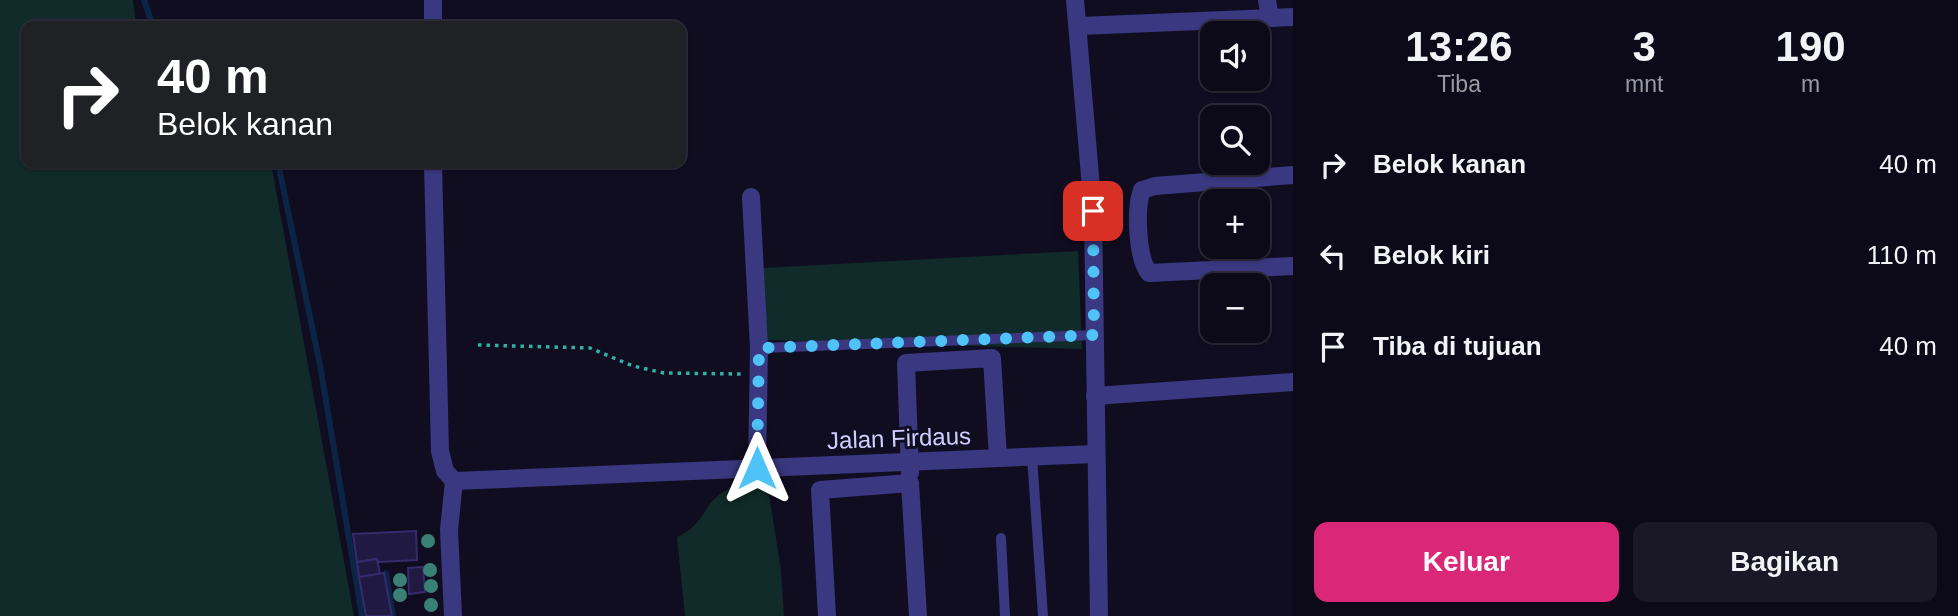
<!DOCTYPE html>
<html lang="id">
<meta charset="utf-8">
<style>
body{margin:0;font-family:Arial,sans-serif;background:#1a1826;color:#f1f3f6;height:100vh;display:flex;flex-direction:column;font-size:26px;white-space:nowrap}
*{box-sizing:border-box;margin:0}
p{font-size:23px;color:#9a9aa2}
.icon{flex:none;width:38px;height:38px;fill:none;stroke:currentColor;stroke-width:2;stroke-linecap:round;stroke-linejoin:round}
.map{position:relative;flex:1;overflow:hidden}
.sheet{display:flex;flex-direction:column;background:#0c0a19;width:665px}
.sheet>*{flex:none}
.banner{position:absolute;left:21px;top:21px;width:665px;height:147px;border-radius:14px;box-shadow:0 2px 5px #0004,0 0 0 2px #2c2b38;background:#202124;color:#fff;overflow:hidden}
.tools{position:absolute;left:1200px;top:21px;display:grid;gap:14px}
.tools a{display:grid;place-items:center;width:70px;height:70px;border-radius:14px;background:#0c0a19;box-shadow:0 2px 5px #0004,0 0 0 2px #2c2b38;font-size:35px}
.pin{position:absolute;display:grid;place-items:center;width:60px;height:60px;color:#fff;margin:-30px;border-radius:14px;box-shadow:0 4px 10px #0006}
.me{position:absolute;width:77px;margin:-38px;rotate:0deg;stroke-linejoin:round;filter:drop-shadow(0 0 5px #0008)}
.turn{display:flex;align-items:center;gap:24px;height:147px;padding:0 21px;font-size:32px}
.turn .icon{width:91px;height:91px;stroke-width:2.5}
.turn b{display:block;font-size:49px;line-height:60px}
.eta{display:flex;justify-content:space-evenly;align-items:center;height:119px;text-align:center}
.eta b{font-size:42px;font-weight:700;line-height:49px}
.action{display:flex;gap:14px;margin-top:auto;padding:14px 21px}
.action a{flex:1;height:80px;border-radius:14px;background:#db2777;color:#fff;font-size:28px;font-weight:700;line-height:80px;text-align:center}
.action a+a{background:#1a1826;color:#f1f3f6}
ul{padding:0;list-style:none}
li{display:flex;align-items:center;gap:21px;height:91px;padding:0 21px}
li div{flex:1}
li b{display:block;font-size:26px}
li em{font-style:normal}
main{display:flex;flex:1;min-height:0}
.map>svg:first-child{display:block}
</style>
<main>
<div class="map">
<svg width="1293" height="616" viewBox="0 0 1293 616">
<rect width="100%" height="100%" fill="#100d21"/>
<g fill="#102b29">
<polygon points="0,0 133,0 136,26 26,26 26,163 271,163 354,616 0,616"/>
<polygon points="1078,251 1082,349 767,340 763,268"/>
<path d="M761,479l6,3 14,88 3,46h-99l-8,-79c27,-12 24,-28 43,-43 11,-9 27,-12 41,-15z"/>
</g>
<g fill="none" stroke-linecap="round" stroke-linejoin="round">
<g stroke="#0c2446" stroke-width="6">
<polyline points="144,0 153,26"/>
<polyline points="278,163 320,365 362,616"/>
<polyline points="386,573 393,616"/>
</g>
</g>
<g fill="#201942" stroke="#362b6e" stroke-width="2">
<polygon points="416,531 417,560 378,562 377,559 357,562 353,534"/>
<polygon points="377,559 380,574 359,577 357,562"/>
<polygon points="423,567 425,592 409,594 408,568"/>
<polygon points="384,573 392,616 366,616 359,577"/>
</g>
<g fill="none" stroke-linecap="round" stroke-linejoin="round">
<polyline stroke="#2eb2a6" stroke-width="3.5" stroke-dasharray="3.5 5" stroke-linecap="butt" points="478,345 590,348 633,366 664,373 741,374"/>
<g stroke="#393880" stroke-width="10">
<polyline points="759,348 1094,335"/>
<polyline points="1032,457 1043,616"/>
<polyline points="1001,538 1005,616"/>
</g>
<g stroke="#393880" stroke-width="18">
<polyline points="433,0 433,26"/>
<polyline points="1075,0 1093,211 1099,616"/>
<polyline points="1267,0 1270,18"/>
<polyline points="1079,26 1293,17"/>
<polyline points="433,163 440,451 445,471 454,481 1094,454"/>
<path d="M1293,175l-138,11 -13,4c-7,18 -5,68 7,83l144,-7"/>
<polyline points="751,197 759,348 757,468"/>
<polyline points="1095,396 1293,382"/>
<polyline points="910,473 906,363 992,358 998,458"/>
<polyline points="453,616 449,530 454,481"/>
<polyline points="827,616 820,490 910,483 918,616"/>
</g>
</g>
<g fill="#398075">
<circle cx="428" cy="541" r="7"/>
<circle cx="430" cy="570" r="7"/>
<circle cx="400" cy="580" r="7"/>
<circle cx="431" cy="586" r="7"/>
<circle cx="400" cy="595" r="7"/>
<circle cx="431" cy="605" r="7"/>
</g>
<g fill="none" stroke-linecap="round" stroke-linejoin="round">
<polyline stroke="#4fc3f7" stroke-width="12" stroke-dasharray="0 21.6" points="757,468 759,348 1094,335 1093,211"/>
</g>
<g text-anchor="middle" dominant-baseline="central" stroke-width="6" stroke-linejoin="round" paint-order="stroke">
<g font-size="24" fill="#d1cdff" stroke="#100d21">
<text transform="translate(899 438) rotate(-2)">Jalan Firdaus</text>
</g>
</g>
</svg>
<div class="tools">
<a><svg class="icon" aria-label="sound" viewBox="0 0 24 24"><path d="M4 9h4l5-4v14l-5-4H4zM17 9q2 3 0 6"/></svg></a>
<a><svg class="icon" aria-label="search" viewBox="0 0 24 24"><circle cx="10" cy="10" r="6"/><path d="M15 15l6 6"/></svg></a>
<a>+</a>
<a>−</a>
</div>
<div class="pin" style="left:1093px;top:211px;background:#d93025"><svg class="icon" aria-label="arrive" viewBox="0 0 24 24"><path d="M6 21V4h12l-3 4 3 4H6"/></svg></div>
<svg class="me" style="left:757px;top:468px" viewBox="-20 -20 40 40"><path d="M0-17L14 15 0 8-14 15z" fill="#4fc3f7" stroke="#fff" stroke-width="4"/></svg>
<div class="banner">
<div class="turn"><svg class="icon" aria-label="right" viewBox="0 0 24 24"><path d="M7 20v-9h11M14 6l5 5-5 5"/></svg><div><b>40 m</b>Belok kanan</div></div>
</div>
</div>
<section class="sheet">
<div class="eta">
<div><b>13:26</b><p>Tiba</p></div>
<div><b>3</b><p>mnt</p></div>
<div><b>190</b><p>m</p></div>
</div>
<ul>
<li><svg class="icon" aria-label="right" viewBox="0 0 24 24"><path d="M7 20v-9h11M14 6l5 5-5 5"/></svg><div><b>Belok kanan</b></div><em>40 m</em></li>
<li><svg class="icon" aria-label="left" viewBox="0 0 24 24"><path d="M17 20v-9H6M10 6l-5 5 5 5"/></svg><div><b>Belok kiri</b></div><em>110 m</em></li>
<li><svg class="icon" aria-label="arrive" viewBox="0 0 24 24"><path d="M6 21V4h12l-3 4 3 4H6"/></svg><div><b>Tiba di tujuan</b></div><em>40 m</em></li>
</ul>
<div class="action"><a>Keluar</a><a>Bagikan</a></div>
</section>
</main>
